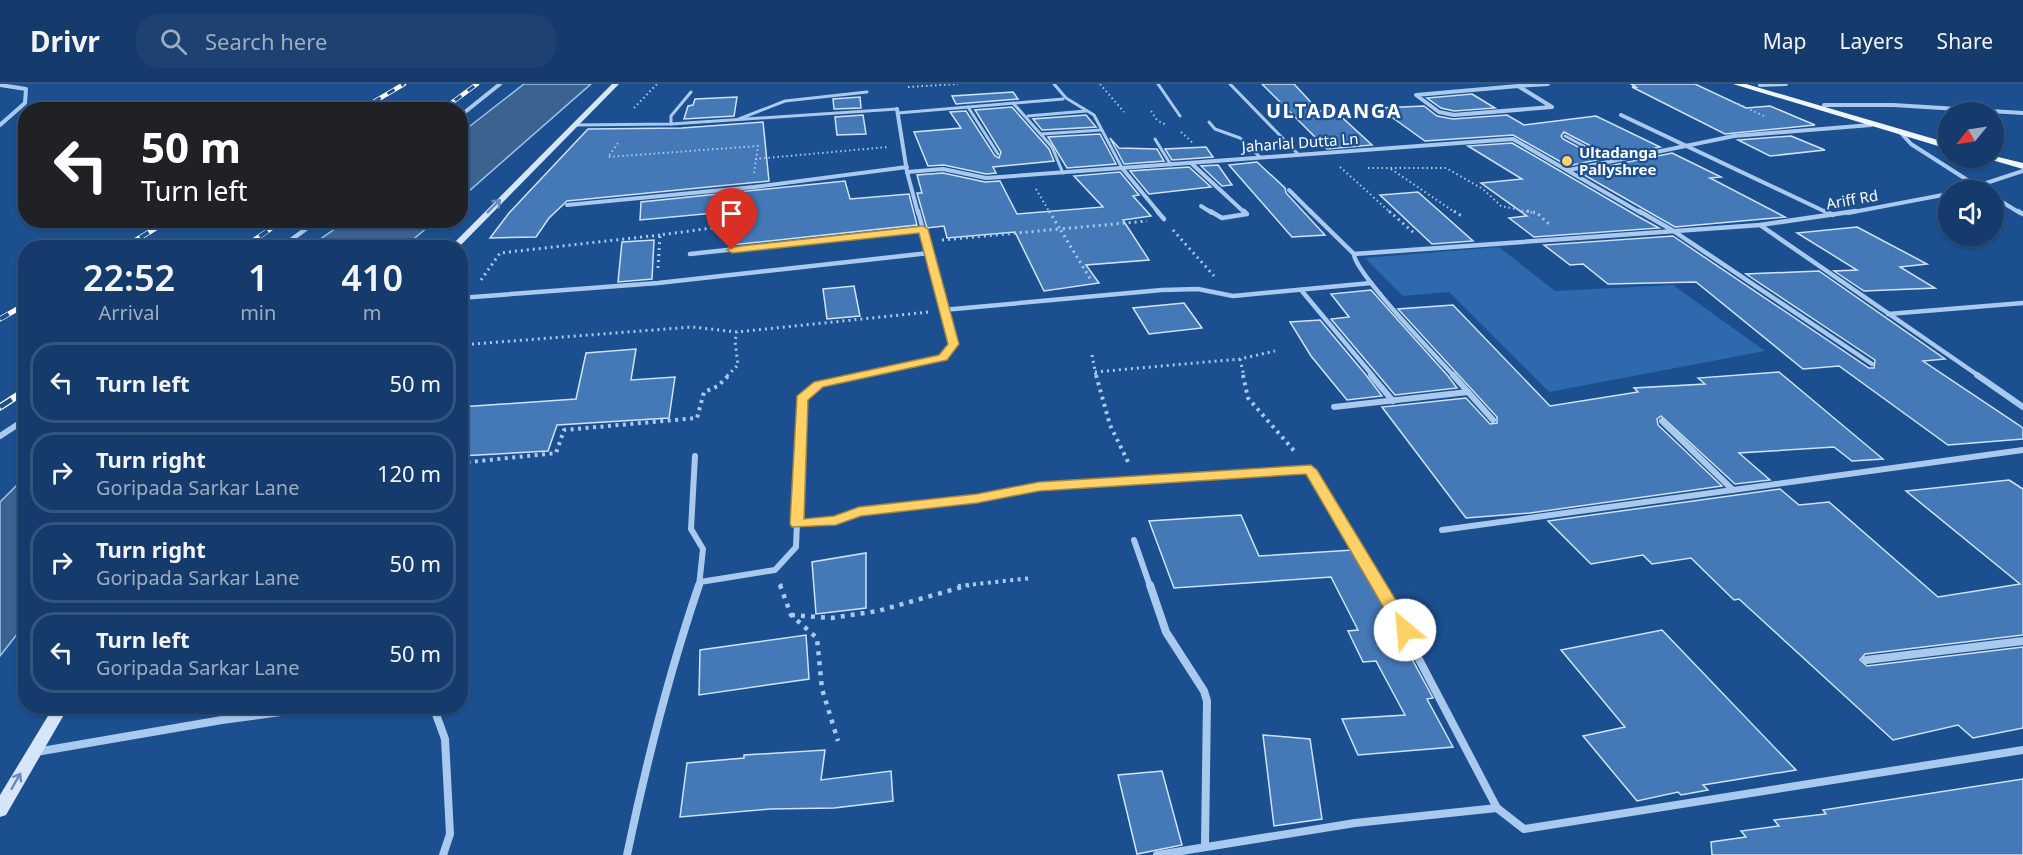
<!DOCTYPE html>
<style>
body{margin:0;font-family:"Noto Sans",sans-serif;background:#1d4271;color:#f1f3f6;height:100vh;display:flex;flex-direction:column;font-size:22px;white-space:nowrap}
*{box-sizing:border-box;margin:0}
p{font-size:20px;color:#9dadc1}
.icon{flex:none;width:33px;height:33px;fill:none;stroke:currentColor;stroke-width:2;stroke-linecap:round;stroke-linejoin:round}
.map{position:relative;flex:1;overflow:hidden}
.panel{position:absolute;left:18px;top:156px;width:450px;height:474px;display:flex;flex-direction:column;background:#143b6b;border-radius:24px;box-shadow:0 2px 4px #0004,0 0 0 2px #33557e}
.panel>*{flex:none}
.top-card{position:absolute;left:18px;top:18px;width:450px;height:126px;border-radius:24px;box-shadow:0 2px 4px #0004,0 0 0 2px #33557e;background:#202124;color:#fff;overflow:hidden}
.needle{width:39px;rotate:240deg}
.tools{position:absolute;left:1938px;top:18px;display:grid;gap:12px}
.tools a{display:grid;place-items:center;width:66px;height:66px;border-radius:50%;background:#143b6b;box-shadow:0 2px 4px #0004,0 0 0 2px #33557e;font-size:30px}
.pin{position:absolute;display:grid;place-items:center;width:51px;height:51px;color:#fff;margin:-62px -26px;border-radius:50% 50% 50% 0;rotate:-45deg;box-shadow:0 0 6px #0007}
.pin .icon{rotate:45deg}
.me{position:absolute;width:66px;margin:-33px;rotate:332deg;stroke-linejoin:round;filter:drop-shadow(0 0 4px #0008)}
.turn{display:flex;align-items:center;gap:21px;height:126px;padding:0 24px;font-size:27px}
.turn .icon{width:78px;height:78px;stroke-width:2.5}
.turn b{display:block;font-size:42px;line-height:51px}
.eta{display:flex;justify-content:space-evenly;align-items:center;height:102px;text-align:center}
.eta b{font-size:36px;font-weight:600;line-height:42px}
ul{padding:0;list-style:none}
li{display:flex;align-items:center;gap:18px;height:81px;margin:0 12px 9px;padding:0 12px;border:3px solid #33557e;border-radius:24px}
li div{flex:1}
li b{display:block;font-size:22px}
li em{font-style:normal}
header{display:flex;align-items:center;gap:36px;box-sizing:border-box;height:84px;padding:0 30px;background:#143b6b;border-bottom:2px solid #33557e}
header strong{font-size:28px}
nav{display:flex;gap:33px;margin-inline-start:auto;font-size:21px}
.search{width:420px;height:54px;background:#1d4271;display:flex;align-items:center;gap:15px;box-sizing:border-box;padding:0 21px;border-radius:24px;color:#9dadc1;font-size:22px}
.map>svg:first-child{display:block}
</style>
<header>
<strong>Drivr</strong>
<div class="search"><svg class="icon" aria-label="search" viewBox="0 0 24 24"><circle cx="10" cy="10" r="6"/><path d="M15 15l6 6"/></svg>Search here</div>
<nav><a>Map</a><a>Layers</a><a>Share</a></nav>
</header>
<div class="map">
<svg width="2023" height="771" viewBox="0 0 2023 771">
<rect width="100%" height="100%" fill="#1b4f8f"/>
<polygon fill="#2e69ad" points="1499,163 1555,207 1673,201 1765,267 1549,308 1449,208 1403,212 1365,174"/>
<g fill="#3c6290" stroke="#9cc4f0" stroke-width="1.5">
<polygon points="524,0 591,0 461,114 461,49"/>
<polygon points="346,137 346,136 435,137 404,163 309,163"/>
<polygon points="25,393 25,540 0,572 0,418"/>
</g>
<g fill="#4478b7" stroke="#cfe3fa" stroke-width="1.5">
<polygon points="1262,0 1294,0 1319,27 1334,26 1372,61 1327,65"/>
<polygon points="1631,0 1695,0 1746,24 1770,22 1815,41 1725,50 1632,3 1636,3"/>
<polygon points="1013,8 1018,15 956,20 952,12"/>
<polygon points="1472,10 1495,24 1454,27 1441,24 1427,14"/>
<polygon points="737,13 734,32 684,35 688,22 693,21 695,15"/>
<polygon points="860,13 861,24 834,25 833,15"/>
<polygon points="1424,22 1437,32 1453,35 1507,31 1524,41 1596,32 1660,63 1612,73 1564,48 1561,52 1563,55 1601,75 1568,82 1513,51 1425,57 1379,24"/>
<polygon points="1012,23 1049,65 1054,77 993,83 996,89 986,90 944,81 928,82 914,48 961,44 950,28 966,27 995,72 999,74 1001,68 975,26"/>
<polygon points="863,31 866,50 837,51 835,33"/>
<polygon points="1086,31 1096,43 1042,46 1033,35"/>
<polygon points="763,38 769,97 567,117 549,134 536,153 490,154 509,129 588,45 682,44"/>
<polygon points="1100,50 1116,80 1067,84 1048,53"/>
<polygon points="1791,52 1825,66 1770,72 1738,56"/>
<polygon points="1110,54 1119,64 1157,65 1164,77 1124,80"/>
<polygon points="1512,59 1639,133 1659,144 1534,153 1509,134 1527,132 1481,99 1522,95 1468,62"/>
<polygon points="1206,63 1213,73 1172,76 1165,65"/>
<polygon points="1672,69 1721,93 1710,94 1785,133 1675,143 1579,88"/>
<polygon points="1257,78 1285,104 1286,109 1325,151 1292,153 1229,81"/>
<polygon points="1218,81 1232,101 1222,102 1201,82"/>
<polygon points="1189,83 1211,103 1149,110 1130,87"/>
<polygon points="1120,88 1139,111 1133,112 1151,132 1123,136 1149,176 1086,181 1099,199 1044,207 1015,148 947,154 944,142 927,144 917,109 922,109 917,91 943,89 985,98 1000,97 1017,130 1103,123 1074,92"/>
<polygon points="845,97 850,115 909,110 917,141 731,161 725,128 640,136 641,118"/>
<polygon points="1418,108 1473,157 1432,160 1380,111"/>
<polygon points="1857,143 1927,180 1900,183 1935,204 1864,207 1834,187 1857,186 1797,149"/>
<polygon points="1673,152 1869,284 1874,284 1875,276 1746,190 1819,187 1945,275 1923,277 2023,344 2023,355 1948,361 1839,282 1803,285 1696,198 1608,200 1583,180 1570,181 1544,161"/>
<polygon points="654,156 652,195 618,198 622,158"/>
<polygon points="854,202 860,232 827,235 823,205"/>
<polygon points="1371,206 1448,292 1457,304 1395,311 1331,235 1349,233 1331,210"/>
<polygon points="1184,219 1202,244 1149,250 1133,224"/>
<polygon points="1453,221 1550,322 1638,308 1634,304 1705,300 1698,294 1779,288 1883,375 1852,377 1834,363 1739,369 1770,396 1735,400 1661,332 1657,335 1658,341 1722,402 1530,429 1466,434 1382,323 1466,314 1490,340 1497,339 1497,333 1398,225"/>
<polygon points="1320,236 1366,291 1382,312 1347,316 1311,272 1290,238"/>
<polygon points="636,265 631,296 675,293 669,334 557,341 548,367 460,372 460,323 576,315 586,269"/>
<polygon points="2009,396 2023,405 2023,551 1865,570 1860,576 1867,582 2023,563 2023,644 1973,654 1958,641 1893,656 1739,515 1734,516 1691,474 1652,480 1643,471 1591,480 1548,437 1780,405 1799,421 1829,418 1938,513 2020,500 1906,407"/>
<polygon points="1241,431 1259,472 1353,466 1433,614 1427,615 1453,663 1358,671 1342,635 1405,631 1376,577 1363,578 1348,547 1358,546 1331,493 1174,504 1149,437"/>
<polygon points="866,469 866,524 816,530 812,478"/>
<polygon points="1662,546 1796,686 1703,701 1708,706 1681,711 1678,708 1637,717 1583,652 1625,643 1561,566"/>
<polygon points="806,551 809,595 699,611 700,566"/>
<polygon points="1263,651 1310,655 1322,735 1274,742"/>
<polygon points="825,666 821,696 891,687 893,717 834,724 770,725 680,733 687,679 744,674 744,671"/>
<polygon points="1162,687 1182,761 1137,770 1118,691"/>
<polygon points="2023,695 2023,771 1712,771 1711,758 1746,753 1741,747 1779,742 1774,736 1826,730 1823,726"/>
</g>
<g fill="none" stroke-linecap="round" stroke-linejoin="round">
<g stroke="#a9c9ee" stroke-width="2" stroke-dasharray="1.5 3" stroke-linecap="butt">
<polyline points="1100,0 1124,28"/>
<polyline points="908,3 958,0"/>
<polyline points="1738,20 1764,32"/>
<polyline points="634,24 657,0"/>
<polyline points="1151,27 1157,36 1166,41"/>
<polyline points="1181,48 1194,60"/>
<polyline points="618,59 608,73 758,62 754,89"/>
<polyline points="755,75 888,63"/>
<polyline points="1340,83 1391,129"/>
<polyline points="1368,84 1446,84 1483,105 1501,122 1534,129"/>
<polyline points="1391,85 1456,129"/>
<polyline points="1036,105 1050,129"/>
<polyline points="731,119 732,129"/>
</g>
<g stroke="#a9c9ee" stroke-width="3" stroke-dasharray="2 4" stroke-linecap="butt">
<polyline points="1049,127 1060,145 1147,137"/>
<polyline points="1389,127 1415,150"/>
<polyline points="1454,127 1463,133"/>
<polyline points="1527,127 1537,129 1550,141"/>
<polyline points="1173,146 1214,192"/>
<polyline points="942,156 1060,145 1091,196"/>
<polyline points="658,184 660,151 734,141 732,127"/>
<polyline points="481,196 500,169 660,151"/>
<polyline points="460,261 692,243 737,248 929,228"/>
<polyline points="1092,271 1096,292"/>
<polyline points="1240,275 1244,292"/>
<polyline points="1095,288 1240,275 1275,267"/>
<polyline points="727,292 738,281 735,257 737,248"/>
</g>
<g stroke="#a9c9ee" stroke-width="4" stroke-dasharray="3 4.5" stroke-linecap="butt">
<polyline points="1096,291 1110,341 1129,380"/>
<polyline points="1243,291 1248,314 1296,369"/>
<polyline points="460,379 556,369 564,346 697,334 704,308 718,302 729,291"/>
<polyline points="780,500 781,502"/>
<polyline points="958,502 1032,494"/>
</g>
<g stroke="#a9c9ee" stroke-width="4.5" stroke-dasharray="4 6" stroke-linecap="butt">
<polyline points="780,501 791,531 817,554 822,605 838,657"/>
<polyline points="791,531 831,534 878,527 969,501"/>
</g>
<g stroke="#a9c9ee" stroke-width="3">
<polyline points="1054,0 1066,14 1094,31 1122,84"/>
<polyline points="1158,0 1180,32"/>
<polyline points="1230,0 1298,70"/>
<polyline points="1013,19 1052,63 1063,89"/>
<polyline points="968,23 998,70"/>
<polyline points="898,29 1063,15"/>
<polyline points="1028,32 1086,27"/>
<polyline points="739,35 785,17 867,8"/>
<polyline points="1209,38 1215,45 1240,54 1260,73"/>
<polyline points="671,40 671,32 691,8"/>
<polyline points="576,41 671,40 897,25"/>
<polyline points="1042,50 1101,46"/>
<polyline points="1565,52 1612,77"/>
<polyline points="1155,55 1171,81"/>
</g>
<g stroke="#a9c9ee" stroke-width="4">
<polyline points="0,1 26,5 25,19 0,41"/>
<polyline points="1760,1 1786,0"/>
<polygon points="1518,2 1552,23 1454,31 1439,28 1416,11"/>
<polyline points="1518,2 1548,0"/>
<polyline points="1824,21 1893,21 2023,29"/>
<polyline points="897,25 907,88 918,129"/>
<polyline points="1621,31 1828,129"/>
<polyline points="460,32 500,0"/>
<polyline points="1901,49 1911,60 1983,106"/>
<polyline points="1191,79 1245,129"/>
<polyline points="1122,84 1159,129"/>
<polyline points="1569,86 1734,52 1871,41"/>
<polyline points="907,88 943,85 986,94 1513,55 1641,129"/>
<polyline points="1289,106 1312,129"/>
<polyline points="1965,106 2023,87"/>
<polyline points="1994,113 2020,129"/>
<polyline points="567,121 754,103 907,83"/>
<polyline points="1201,122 1212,129"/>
<polyline points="1848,129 1948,110"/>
</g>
<g stroke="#a9c9ee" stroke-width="4.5">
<polyline points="1157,127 1164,135"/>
<polyline points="1210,127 1222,134 1247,130 1244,127"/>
<path d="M1310,127l44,43c0,18 83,103 100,122"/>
<polyline points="1639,127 1672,146 1872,280"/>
<polyline points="1825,127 1833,131"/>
<polyline points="2018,127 2023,130"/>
<polyline points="1760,141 1979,292"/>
<polyline points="280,164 318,136"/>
<polyline points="690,170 923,145"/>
<polyline points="1354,170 1760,141 1856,127"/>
<polyline points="1301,206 1373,292"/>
<polyline points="460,214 658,199 929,169"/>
<polyline points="943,226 1162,206 1198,205 1233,212 1371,199"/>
<polyline points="1888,230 2023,219"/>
<polyline points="856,292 943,274 954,260 918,127"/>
</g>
<g stroke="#a9c9ee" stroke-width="6">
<polyline points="1371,291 1393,317"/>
<polyline points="1453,291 1493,336"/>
<polyline points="1977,291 2023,323"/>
<polyline points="1334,323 1468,308"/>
<polyline points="1662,337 1733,406"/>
<polyline points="0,352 26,335"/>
<polyline points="695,372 691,445 703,465 699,502"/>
<polyline points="797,440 836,437 859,428 977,415 1039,403 1311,385 1381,502"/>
<polyline points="1442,446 2023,366"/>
<polyline points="1134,456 1150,502"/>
<polyline points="700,498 775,486 796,463 802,315 819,300 863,291"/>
</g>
<g stroke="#a9c9ee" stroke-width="8">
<polyline points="1150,501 1166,548 1204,607 1207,617 1205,761"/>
<polyline points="1380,501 1497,724 1524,745 2023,666"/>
<polyline points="1866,576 2023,557"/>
<polyline points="433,622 445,655 450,750 443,771"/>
<polyline points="36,668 222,636 325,622"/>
<path d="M627,771c19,-91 42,-182 72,-270"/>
<polyline points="1157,771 1355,739 1497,724"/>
</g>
<g fill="#d6e6fa" fill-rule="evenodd">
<polygon points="612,0 619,0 458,164 449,164"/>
<polygon points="54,622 69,622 6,731 0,733 0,711"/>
</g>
<g fill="#f0f6ff" fill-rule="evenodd">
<polygon points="1733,0 1746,0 1948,59 1948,65"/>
<polygon points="1994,72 2023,79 2023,85 1985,74"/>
</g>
<defs>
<g id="rail-far2">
<polyline points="360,26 404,0"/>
<polyline points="442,26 477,0"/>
</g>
<g id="rail-far1">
<polyline points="123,164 169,136"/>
<polyline points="243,164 283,136"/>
<polyline points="0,235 26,220"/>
</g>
<polyline id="rail" points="0,323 26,306"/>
</defs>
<use href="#rail-far2" stroke="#fff" stroke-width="4.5"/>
<use href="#rail-far1" stroke="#fff" stroke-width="5"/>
<use href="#rail" stroke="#fff" stroke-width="7"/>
<use href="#rail-far2" stroke="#1b4f8f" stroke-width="3" stroke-dasharray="8" stroke-linecap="butt"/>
<use href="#rail-far1" stroke="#1b4f8f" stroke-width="4" stroke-dasharray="10" stroke-linecap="butt"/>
<use href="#rail" stroke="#1b4f8f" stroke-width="4.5" stroke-dasharray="14" stroke-linecap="butt"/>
</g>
<defs><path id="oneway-shaft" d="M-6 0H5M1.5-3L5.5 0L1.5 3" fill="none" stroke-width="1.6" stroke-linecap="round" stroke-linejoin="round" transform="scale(1.5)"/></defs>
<g stroke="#668bba">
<use href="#oneway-shaft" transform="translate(494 122) rotate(-45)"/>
<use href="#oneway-shaft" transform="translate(16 697) rotate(-60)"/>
</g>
<polygon fill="#ffd166" stroke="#a68842" stroke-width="1.5" points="923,142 928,145 959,260 947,276 823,303 808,316 804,435 834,432 859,423 977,410 1039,398 1311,381 1317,386 1411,541 1413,546 1411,550 1399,550 1306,390 1039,407 977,419 861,432 836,441 792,443 790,440 797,312 814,298 939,271 948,260 919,149 732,169 727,166 732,163"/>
<circle fill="#ffd166" stroke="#1b4f8f" stroke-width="2" cx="1567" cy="77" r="6"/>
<g text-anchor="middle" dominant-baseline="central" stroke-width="4.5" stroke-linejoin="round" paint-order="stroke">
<g font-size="15" fill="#fff" stroke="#1b4f8f">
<text transform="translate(1300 58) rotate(-4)">Jaharlal Dutta Ln</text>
<text transform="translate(1852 115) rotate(-10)">Ariff Rd</text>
</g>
<g font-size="15" font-weight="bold" fill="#fff" stroke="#1b4f8f" text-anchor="start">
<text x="1579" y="68">Ultadanga<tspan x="1579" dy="17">Pallyshree</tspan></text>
</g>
<g font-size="20" font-weight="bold" letter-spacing="1.5" fill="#fff" stroke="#1b4f8f">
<text x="1334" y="26">ULTADANGA</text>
</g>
</g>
</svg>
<div class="tools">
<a><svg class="needle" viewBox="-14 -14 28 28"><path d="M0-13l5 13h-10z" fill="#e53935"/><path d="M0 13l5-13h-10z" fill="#9dadc1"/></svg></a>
<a><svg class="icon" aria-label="sound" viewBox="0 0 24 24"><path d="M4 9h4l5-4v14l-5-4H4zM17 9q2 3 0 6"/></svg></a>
</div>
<div class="pin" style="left:732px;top:166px;background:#d93025"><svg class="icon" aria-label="arrive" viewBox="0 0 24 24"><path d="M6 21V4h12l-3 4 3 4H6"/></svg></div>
<svg class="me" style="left:1405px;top:546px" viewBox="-20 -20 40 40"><circle r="19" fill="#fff"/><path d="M0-13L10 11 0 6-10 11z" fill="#ffd166"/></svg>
<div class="top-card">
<div class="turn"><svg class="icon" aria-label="left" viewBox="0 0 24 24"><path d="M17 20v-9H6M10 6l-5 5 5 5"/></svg><div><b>50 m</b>Turn left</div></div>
</div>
<section class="panel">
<div class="eta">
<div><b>22:52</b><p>Arrival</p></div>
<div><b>1</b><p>min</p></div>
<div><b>410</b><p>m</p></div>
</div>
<ul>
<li><svg class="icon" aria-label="left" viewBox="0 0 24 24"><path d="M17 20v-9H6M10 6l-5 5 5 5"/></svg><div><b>Turn left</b></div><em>50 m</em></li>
<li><svg class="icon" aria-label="right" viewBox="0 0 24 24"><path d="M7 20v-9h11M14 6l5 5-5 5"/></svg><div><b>Turn right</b><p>Goripada Sarkar Lane</p></div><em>120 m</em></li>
<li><svg class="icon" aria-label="right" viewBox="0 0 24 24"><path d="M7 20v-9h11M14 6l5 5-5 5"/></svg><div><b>Turn right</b><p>Goripada Sarkar Lane</p></div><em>50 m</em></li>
<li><svg class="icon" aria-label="left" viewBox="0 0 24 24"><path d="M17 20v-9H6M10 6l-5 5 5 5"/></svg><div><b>Turn left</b><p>Goripada Sarkar Lane</p></div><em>50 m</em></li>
</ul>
</section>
</div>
